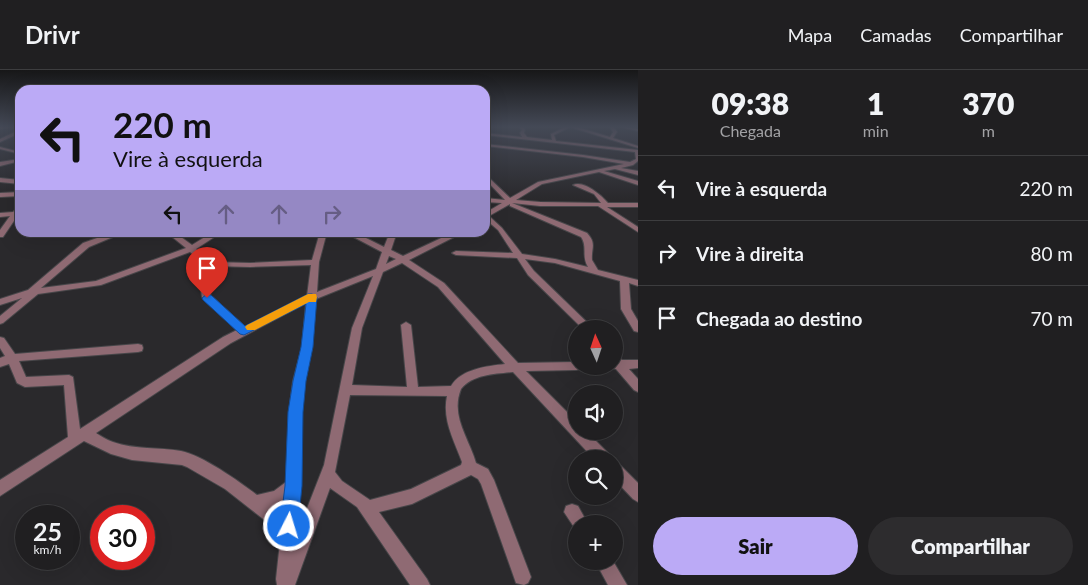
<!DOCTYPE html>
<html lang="pt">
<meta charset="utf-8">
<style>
body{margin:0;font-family:Lato,sans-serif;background:#2d2c2e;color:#f1f3f6;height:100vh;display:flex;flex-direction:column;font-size:19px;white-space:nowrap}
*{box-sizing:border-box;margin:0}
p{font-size:16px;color:#a2a2a5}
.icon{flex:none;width:28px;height:28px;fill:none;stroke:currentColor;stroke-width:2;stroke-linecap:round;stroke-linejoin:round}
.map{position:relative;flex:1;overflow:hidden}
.drawer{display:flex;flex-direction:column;background:#201f21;width:450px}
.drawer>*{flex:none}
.hud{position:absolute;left:15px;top:15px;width:475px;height:152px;border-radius:15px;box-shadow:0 5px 20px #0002,0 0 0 1px #3d3d3f;background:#bbaaf6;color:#111;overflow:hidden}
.needle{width:32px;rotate:357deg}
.controls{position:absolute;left:568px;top:250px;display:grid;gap:10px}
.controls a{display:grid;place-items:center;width:55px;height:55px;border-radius:50%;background:#201f21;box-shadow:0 5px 20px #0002,0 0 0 1px #3d3d3f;font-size:25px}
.speed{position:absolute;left:15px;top:435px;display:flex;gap:10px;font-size:25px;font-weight:700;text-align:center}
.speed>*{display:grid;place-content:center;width:65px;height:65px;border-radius:50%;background:#201f21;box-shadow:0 5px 20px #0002,0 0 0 1px #3d3d3f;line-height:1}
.speed small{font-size:12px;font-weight:400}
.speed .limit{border:8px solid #d22;background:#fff;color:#111}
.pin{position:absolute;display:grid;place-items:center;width:42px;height:42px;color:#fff;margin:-51px -21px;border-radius:50% 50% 50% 0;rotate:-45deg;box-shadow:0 0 5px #0007}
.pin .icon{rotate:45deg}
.me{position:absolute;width:55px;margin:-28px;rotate:5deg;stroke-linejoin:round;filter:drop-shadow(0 0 4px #0008)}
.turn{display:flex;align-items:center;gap:18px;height:105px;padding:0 15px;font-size:22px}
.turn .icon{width:65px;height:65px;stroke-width:2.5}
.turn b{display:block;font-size:35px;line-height:42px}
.lanes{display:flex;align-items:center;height:48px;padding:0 15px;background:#0003;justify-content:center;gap:25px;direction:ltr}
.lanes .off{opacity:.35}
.eta{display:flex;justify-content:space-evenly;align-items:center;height:85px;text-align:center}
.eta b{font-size:30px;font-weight:800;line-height:35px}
.primary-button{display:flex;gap:10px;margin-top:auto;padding:10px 15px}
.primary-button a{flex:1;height:58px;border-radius:30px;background:#bbaaf6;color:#111;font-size:20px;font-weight:800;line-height:58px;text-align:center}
.primary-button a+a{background:#2d2c2e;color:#f1f3f6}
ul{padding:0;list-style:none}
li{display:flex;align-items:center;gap:15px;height:65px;padding:0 15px;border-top:1px solid #3d3d3f}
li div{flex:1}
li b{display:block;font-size:19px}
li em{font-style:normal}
header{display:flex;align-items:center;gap:30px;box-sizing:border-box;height:70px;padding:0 25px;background:#201f21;border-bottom:1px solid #3d3d3f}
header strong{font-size:24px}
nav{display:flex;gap:28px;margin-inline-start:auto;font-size:18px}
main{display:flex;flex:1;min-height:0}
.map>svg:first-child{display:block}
</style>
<header>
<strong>Drivr</strong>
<nav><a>Mapa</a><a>Camadas</a><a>Compartilhar</a></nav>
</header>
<main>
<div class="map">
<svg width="638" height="515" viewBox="0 0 638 515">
<rect width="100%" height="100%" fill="#2a292c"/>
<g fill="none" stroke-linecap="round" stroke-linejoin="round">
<defs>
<g id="minor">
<polygon points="0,57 14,57 0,59"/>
<path d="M519,57h4l2,2 -1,4 3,4 25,3 -1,-6 14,-7h5l-16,8 2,6 82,9v11l-5,4 -12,3 17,3v4l-23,-6 -11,2 34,10v4l-39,-13 -57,12 -26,16 24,2 61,1 -7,-9 -21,-9c11,-5 28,10 35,18h30v4h-31l31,20v5l-40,-26h-58l-28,-3 75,30c10,11 4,15 5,27l6,10 40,10v6l-9,-3 2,26 7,12v11l-4,-1 -13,-22 -1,-28 -65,-18 -30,-4 9,12 60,58h-11l-55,-54 -11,-17 -61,-3 -4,-2 4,-2 57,2 -15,-23 -13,-11v-6l17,-10 -17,-1v-4l20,2 -20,-21v-5l25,24 28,-16 86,-18 -41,-7 -98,-11v-2l98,11 47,7 6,-3 -1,-7 -150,-17v-2l37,4 -2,-4 2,-3zM510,134v2l71,31c7,10 0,19 7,30l-33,-8 -33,-5 -20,-26 -13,-12z"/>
<polygon points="570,57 577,57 610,67 613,62 610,57 614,57 617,62 613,68 638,76 638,78"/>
<polygon points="624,57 638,59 638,61 625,58"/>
<polygon points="19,60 20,60 20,63 0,72 0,69"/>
<polygon points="0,77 20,82 20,84 0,79"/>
<polygon points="20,89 20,91 0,96 0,92"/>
<polygon points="0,108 20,110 20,114 0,112"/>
<polygon points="20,122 20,126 0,127 0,123"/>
<polygon points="20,135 20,142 3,167 0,167 0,160 10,146 0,147 0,143 13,142"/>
<path d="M114,162h11l-36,15 -48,41 55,-7 90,-33 -20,-16h8l18,13 21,-13h9l-26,17 17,13 37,1 62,-3 8,-28h7l-8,30 -2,30 59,-23 6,-17 -38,-20h10l30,15 6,-15h7l-6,18 12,6 51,-24h10l-55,28 35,23 74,80 58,-1v4h5l-1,3 -4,1 -50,1 50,50v10h10l23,23 2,5h-17l-81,-87c-17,2 -40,2 -52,17 -11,27 8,49 15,74l12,6 6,11 37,97 -3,6 -4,2 -8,-2 -35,-99 -3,-5 -7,-4 -59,29 -33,8 48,67 3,6h-20l-53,-78 -27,-19 -35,97h-18l-1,-6 5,-46 -56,-44 -38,-22 -5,-2 -50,-5 -21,-6 -27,-13 -84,55v-16l68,-43 -4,-52 -39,2 -8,-4 -8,-19 -9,3v-9l5,-2 -5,-8v-11l4,1 11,16 123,-10 4,1 1,3 -1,3 -4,1 -119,9 7,16 43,-2 4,2 7,52 143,-92 14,-7 -35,-33 -1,-7 5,-26 -16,-12 -89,33 -63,9 -35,29 -3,1v-8l22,-18 -22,7v-6l28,-9 55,-47zM389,186l7,3 -10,5zM402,193l36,24 67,77c-18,2 -44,5 -54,22l-33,1 -7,-62 -5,-3 -5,3 6,62 -55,-2 10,-57 21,-56zM311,195l-4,31 -62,31 -34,-31 -2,-6 4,-24 37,1zM373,206l-21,52 -28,137 -27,69 3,-48 1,-74 4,-31 7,-34 4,-48zM306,233l-4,44 -9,34 -4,31 -3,70 -12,9 -17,4c-17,-13 -55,-40 -76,-44 -22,-4 -46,-1 -68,-9 -6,-2 -12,-6 -17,-9l135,-90zM350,325l97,1c-5,24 7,44 15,66l-1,3 -50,24 -41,11 -28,-19 -7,-9zM284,433l-1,11 -10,-7z"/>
<polygon points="614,285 618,286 622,290 638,290 638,298 629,299 638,309 638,322 634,320 616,299 611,298 610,296 614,296"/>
<polygon points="614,392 619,394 638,413 638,432 633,429 614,409"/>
<polygon points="572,434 578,436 588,454 576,454 576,460 564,442 566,436"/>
<polygon points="595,491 613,491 627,515 608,515"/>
</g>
</defs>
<use href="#minor" stroke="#474649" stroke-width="2"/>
<use href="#minor" fill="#8f6a73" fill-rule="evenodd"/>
</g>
<linearGradient id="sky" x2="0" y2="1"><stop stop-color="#171718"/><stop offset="0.44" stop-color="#444956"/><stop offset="1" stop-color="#444956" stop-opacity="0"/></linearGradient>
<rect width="638" height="129" fill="url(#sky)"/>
<polygon fill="#1a73e8" stroke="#114b97" points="207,224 211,225 245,256 308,224 312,224 317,227 313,277 306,311 303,342 302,416 298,456 296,462 289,465 283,462 280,456 285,416 288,342 293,311 301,277 306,234 244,265 240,264 203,230 202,228"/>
<polygon fill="#f59e0b" points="308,224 316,224 317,227 316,232 309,232 255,260 247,260 245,257 247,255"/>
</svg>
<div class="controls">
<a><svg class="needle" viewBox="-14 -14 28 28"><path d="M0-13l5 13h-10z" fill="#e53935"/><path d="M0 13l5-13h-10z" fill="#a2a2a5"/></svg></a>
<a><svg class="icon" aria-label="sound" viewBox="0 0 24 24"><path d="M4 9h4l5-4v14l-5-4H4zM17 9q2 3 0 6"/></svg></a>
<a><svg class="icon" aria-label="search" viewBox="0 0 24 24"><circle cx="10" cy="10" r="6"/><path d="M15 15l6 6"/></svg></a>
<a>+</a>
</div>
<div class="speed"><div>25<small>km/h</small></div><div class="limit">30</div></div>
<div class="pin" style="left:207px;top:228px;background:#d93025"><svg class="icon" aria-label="arrive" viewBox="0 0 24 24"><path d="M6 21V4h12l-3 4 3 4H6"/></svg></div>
<svg class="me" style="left:289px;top:456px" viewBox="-20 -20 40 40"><circle r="17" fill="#1a73e8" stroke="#fff" stroke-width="3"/><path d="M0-11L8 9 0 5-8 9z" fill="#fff"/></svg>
<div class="hud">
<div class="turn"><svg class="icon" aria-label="left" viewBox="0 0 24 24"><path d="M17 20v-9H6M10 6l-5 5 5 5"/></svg><div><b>220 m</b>Vire à esquerda</div></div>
<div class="lanes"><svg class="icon" aria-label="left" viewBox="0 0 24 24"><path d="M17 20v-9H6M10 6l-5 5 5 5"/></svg><svg class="icon off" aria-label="ahead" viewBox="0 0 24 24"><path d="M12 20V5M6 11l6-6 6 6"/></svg><svg class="icon off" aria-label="ahead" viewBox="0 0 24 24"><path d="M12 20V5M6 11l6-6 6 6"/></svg><svg class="icon off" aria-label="right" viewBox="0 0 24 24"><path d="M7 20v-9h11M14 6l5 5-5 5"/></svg></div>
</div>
</div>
<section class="drawer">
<div class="eta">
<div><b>09:38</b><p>Chegada</p></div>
<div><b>1</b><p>min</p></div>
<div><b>370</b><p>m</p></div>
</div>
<ul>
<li><svg class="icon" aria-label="left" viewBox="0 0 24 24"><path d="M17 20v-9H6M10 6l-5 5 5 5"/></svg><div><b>Vire à esquerda</b></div><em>220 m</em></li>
<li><svg class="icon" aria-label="right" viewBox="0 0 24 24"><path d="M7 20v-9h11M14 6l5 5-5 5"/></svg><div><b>Vire à direita</b></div><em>80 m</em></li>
<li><svg class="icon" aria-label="arrive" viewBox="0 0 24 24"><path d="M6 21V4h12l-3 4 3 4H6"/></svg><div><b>Chegada ao destino</b></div><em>70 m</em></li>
</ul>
<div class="primary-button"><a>Sair</a><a>Compartilhar</a></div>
</section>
</main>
